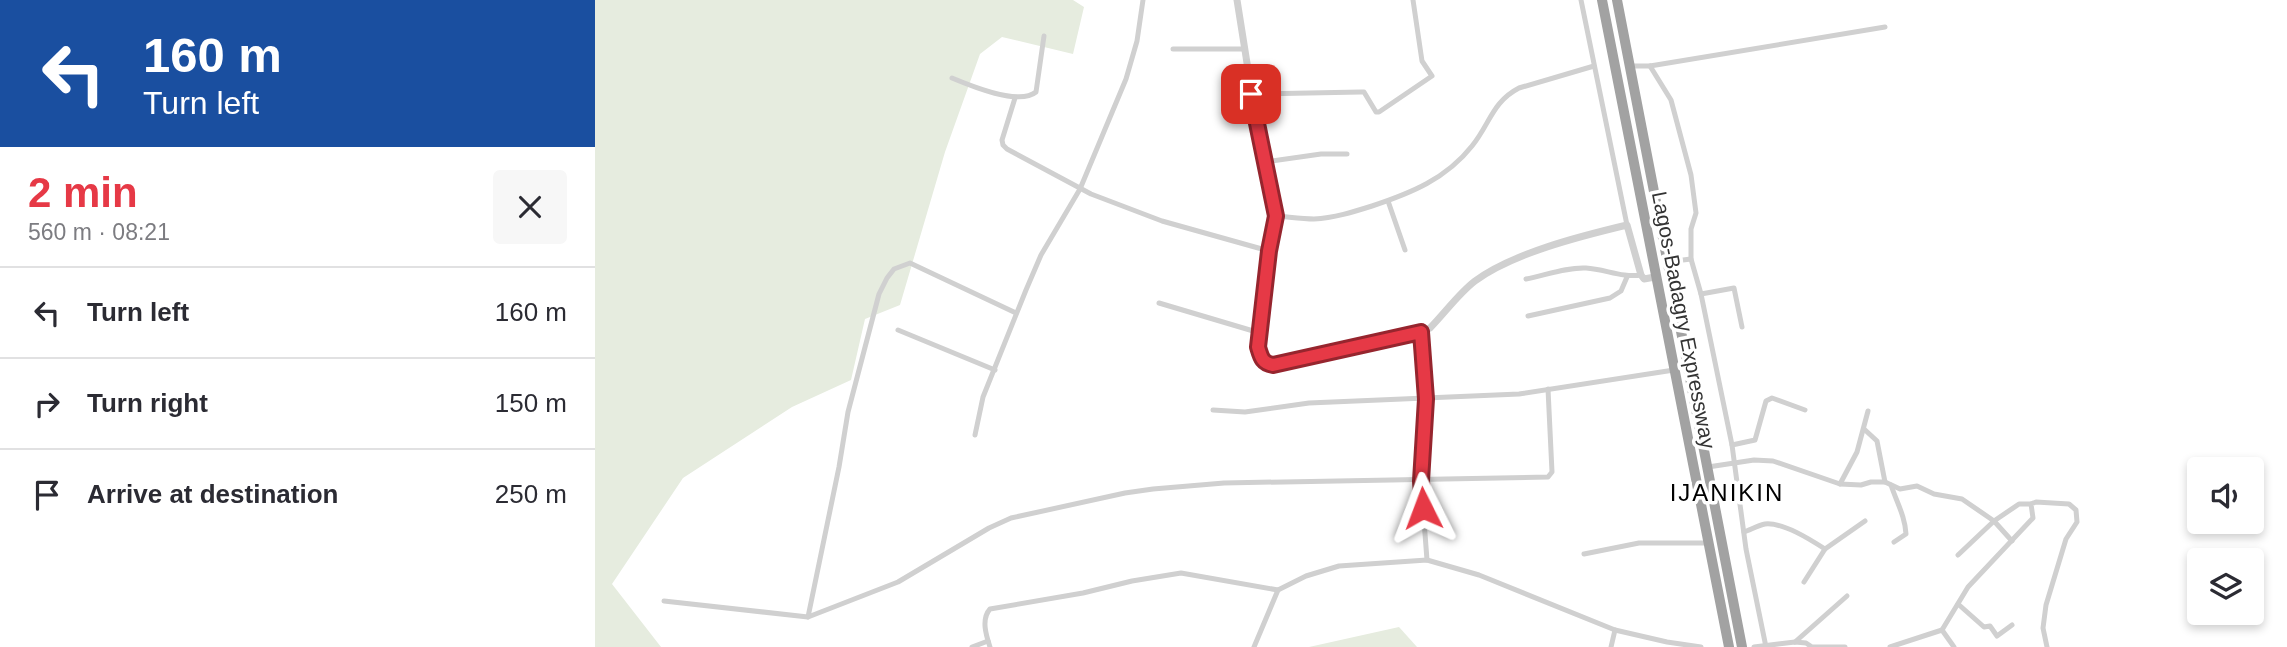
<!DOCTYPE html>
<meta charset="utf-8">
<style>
body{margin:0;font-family:Helvetica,sans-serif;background:#f7f7f7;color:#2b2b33;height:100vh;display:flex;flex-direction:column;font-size:26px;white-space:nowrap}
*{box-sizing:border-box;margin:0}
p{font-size:23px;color:#7c7c81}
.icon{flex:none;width:38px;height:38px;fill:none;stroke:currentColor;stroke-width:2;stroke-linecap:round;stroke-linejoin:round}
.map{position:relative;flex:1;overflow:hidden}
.details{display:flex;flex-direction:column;background:#fff;width:595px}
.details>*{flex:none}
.hud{background:#1a4fa0;color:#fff;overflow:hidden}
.tools{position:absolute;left:1592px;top:457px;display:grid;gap:14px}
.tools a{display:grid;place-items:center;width:77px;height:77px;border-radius:7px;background:#fff;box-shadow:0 4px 10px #0003;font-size:35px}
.pin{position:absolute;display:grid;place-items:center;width:60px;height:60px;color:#fff;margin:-30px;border-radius:14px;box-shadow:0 4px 10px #0006}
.me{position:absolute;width:77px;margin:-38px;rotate:357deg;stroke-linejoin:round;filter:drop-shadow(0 0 5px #0008)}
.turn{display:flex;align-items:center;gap:24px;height:147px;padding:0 28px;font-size:32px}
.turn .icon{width:91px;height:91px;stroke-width:2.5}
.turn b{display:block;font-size:49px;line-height:60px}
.round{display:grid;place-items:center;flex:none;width:74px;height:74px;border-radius:7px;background:#f7f7f7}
.headline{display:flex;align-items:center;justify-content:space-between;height:119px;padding:0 28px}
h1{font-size:42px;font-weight:800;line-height:52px;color:#e63946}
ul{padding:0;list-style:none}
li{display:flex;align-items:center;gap:21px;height:91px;padding:0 28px;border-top:2px solid #e1e1e2}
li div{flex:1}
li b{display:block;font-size:26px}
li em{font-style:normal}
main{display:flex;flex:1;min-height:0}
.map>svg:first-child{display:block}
</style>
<main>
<section class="details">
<div class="hud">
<div class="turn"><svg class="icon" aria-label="left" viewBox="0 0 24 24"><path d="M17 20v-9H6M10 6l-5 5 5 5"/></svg><div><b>160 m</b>Turn left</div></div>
</div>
<div class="headline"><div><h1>2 min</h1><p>560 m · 08:21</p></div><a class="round"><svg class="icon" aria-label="close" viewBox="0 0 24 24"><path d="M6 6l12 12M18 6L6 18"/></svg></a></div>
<ul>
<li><svg class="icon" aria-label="left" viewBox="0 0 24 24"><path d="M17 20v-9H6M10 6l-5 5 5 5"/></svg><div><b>Turn left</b></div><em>160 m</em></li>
<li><svg class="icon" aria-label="right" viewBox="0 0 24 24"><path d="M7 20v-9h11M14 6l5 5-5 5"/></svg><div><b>Turn right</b></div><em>150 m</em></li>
<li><svg class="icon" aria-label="arrive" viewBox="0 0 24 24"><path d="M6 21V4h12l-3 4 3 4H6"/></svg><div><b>Arrive at destination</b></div><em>250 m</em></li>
</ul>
</section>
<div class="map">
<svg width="1692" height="647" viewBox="0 0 1692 647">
<rect width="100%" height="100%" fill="#fff"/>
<g fill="#e6ecdf">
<polygon points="0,0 478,0 489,7 478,54 407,37 385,54 350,152 305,305 270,319 256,380 197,407 88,478 17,584 66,647 0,647"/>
<polygon points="804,627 822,647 714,647"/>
</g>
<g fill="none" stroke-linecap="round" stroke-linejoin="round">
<g stroke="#d0d0d0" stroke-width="5">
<polyline points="986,0 1032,225"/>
<polyline points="578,49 650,49"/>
<polyline points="1036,66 1055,66 1290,27"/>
<polyline points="1055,66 1076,100 1096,175 1101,213 1096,229 1096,259 1106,294 1137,445 1151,549 1171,647"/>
<path d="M357,78c19,8 67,28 84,14l8,-56"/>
<polyline points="656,94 766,92 769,92 781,112 784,112 837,76 827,61 818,0"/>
<polyline points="420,98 407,140 408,145 412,149 496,194 567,221 674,251"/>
<polyline points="670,162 726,154 752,154"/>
<polyline points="793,201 810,250"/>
<path d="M681,216c13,1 26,3 38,3 20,-1 39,-7 58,-13 39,-13 74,-27 100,-60 18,-22 20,-44 47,-58l75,-22"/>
<polyline points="1072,262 1096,259"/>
<path d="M931,279c20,-4 41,-12 60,-11 19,1 36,10 55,7"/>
<polyline points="1106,294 1139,288 1147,327"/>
<polyline points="564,303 665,333"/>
<polyline points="933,316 1015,298 1026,291 1032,277"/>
<polyline points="303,330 400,370"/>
<polyline points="826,332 831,399 826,481 832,560"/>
<polyline points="618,410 650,412 714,403 924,394 1079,370"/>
<polyline points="1269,429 1282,441 1290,482"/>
<polyline points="380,435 388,397 431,290 446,255 485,189 531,79 542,41 548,0"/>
<polyline points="1137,445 1160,440 1171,401 1177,398 1210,410"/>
<polyline points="1113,467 1159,460 1178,461 1245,484 1266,485 1276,482 1290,482 1305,489 1322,486 1339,494 1367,499 1399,521 1417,541"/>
<polyline points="1245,484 1262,452 1273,411"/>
<path d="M1296,485c6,18 14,31 15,49l-12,8"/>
<path d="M1149,532c6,-2 15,-7 21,-8 18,-2 46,16 60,25"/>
<polyline points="989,554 1044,543 1113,543"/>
<polyline points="1363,555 1399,521 1424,504 1436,504"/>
<polyline points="1209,582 1230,549 1270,521"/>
<polyline points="69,601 213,617 303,582 394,528 416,518 530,493 558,489 629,483 953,477 957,472 953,389"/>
<polyline points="1363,604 1389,627 1395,626 1402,636 1417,625"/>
<polyline points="213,617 244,467 253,412 284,294 292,278 299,269 315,263 421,313"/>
<polyline points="1347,630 1373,587 1438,518 1436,504 1441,502 1474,504 1481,510 1482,522 1471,539 1451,605 1448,628 1452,647"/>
<polyline points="1200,642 1252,596"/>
<polyline points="377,647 393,641"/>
<path d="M395,647c-4,-12 -9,-28 0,-38l93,-16 49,-12 49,-8 97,17 28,-14 33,-10 88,-6 52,15 136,55 52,12 34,5"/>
<polyline points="659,647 683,590"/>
<polyline points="1016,647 1020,630"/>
<polyline points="1159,647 1200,642 1211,643 1217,647 1250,647"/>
<polyline points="1295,647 1347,630 1359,647"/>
</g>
<path stroke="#d0d0d0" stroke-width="7" d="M642,0l20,126 19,90 -7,35 -11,96c3,10 4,17 15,18l148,-33 9,-4c15,-15 28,-34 45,-47 38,-28 106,-45 152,-56l14,50 3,4 11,-2"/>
<g stroke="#a2a2a2" stroke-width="10">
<polyline points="1007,0 1134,647"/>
<polyline points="1022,0 1147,647"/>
</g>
</g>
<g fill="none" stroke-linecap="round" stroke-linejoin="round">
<defs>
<path id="route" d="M656,94l25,122 -7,35 -11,96c3,10 4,16 15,18l148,-33 5,67 -5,82 2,27"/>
</defs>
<use href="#route" stroke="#96252e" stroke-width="18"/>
<use href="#route" stroke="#e63946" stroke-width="12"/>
</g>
<g text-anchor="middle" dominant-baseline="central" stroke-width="7" stroke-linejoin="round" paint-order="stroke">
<g font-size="21" fill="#333" stroke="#fff">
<text transform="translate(1089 320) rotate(79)">Lagos-Badagry Expressway</text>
</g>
<g font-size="24" letter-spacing="2" fill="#000" stroke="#fff">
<text x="1132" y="492">IJANIKIN</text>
</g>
</g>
</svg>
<div class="tools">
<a><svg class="icon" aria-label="sound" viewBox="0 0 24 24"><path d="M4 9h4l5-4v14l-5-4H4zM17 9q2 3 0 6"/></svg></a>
<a><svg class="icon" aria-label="layers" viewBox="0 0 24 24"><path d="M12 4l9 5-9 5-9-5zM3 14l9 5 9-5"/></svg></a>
</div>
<div class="pin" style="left:656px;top:94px;background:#d93025"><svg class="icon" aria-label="arrive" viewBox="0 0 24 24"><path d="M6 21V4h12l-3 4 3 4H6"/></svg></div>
<svg class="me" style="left:828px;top:508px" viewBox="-20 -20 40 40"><path d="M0-17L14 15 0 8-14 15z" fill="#e63946" stroke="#fff" stroke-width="4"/></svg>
</div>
</main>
